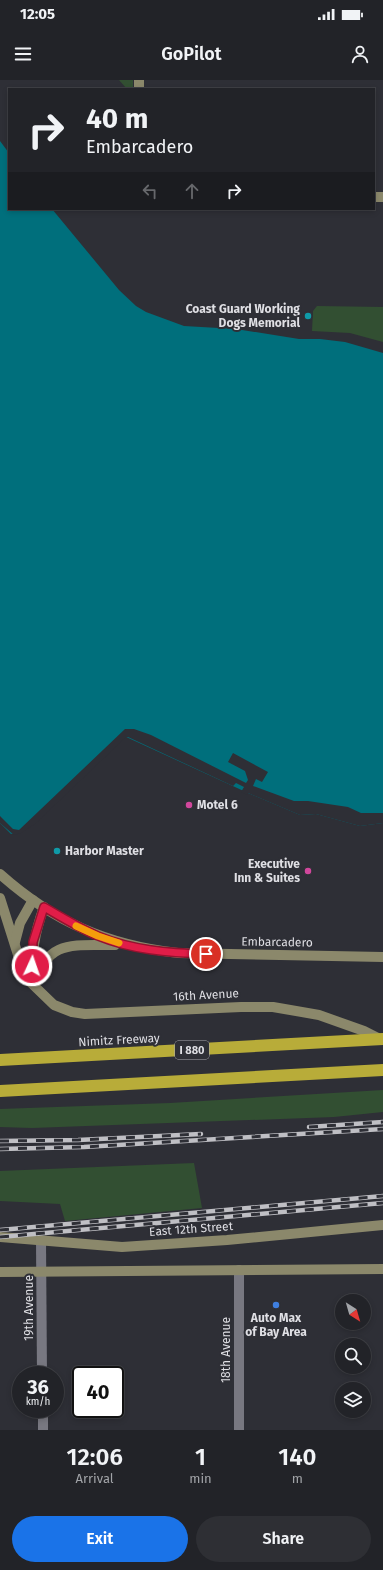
<!DOCTYPE html>
<style>
body{margin:0;font-family:"Fira Sans",sans-serif;background:#2e2f34;color:#f1f3f6;height:100vh;display:flex;flex-direction:column;font-size:15px;white-space:nowrap}
*{box-sizing:border-box;margin:0}
p{font-size:13px;color:#a2a4a8}
.icon{flex:none;width:22px;height:22px;fill:none;stroke:currentColor;stroke-width:2;stroke-linecap:round;stroke-linejoin:round}
.map{position:relative;height:1350px;overflow:hidden}
.details{display:flex;flex-direction:column;background:#222328;flex:1}
.details>*{flex:none}
.banner{position:absolute;left:8px;top:8px;width:367px;height:122px;border-radius:0px;box-shadow:0 2px 6px #0003,0 0 0 1px #3f4045;background:#222328;color:#f1f3f6;overflow:hidden}
.needle{width:26px;rotate:143deg}
.buttons{position:absolute;left:335px;top:1214px;display:grid;gap:8px}
.buttons a{display:grid;place-items:center;width:36px;height:36px;border-radius:50%;background:#222328;box-shadow:0 2px 6px #0003,0 0 0 1px #3f4045;font-size:20px}
.speed{position:absolute;left:12px;top:1286px;display:flex;gap:8px;font-size:20px;font-weight:700;text-align:center}
.speed>*{display:grid;place-content:center;width:52px;height:52px;border-radius:50%;background:#222328;box-shadow:0 2px 6px #0003,0 0 0 1px #3f4045;line-height:1}
.speed small{font-size:10px;font-weight:400}
.speed .limit{border:2px solid #111;border-radius:6px;background:#fff;color:#111}
.pin{position:absolute;display:grid;place-items:center;width:34px;height:34px;color:#fff;margin:-17px;border:2px solid #fff;border-radius:50%;box-shadow:0 1px 4px #0007}
.me{position:absolute;width:44px;margin:-22px;rotate:3deg;stroke-linejoin:round;filter:drop-shadow(0 0 3px #0008)}
.turn{display:flex;align-items:center;gap:14px;height:84px;padding:0 12px;font-size:18px}
.turn .icon{width:52px;height:52px;stroke-width:2.5}
.turn b{display:block;font-size:28px;line-height:34px}
.lanes{display:flex;align-items:center;height:38px;padding:0 12px;background:#0003;justify-content:center;gap:20px;direction:ltr}
.lanes .off{opacity:.35}
.eta{display:flex;justify-content:space-evenly;align-items:center;height:68px;text-align:center}
.eta b{font-size:24px;font-weight:600;line-height:28px}
.button{display:flex;gap:8px;margin-top:auto;padding:8px 12px}
.button a{flex:1;height:46px;border-radius:24px;background:#1a73e8;color:#fff;font-size:16px;font-weight:600;line-height:46px;text-align:center}
.button a+a{background:#2e2f34;color:#f1f3f6}
.status{display:flex;justify-content:space-between;align-items:center;height:28px;padding:0 20px;background:#222328;direction:ltr}
.status svg{height:11px;fill:currentColor}
header{display:flex;justify-content:space-between;align-items:center;height:52px;padding:0 12px;background:#222328;font-size:18px;font-weight:600}
.map>svg:first-child{display:block}
</style>
<div class="status"><b>12:05</b><svg viewBox="0 0 49 12"><path d="M0 12V9h3v3zM5 12V6h3v6zM10 12V3h3v9zM15 12V0h3v12zM26 1h20v11H26zM47 4h2v5h-2z"/></svg></div>
<header><svg class="icon" aria-label="menu" viewBox="0 0 24 24"><path d="M4 6h16M4 12h16M4 18h16"/></svg>GoPilot<svg class="icon" aria-label="person" viewBox="0 0 24 24"><circle cx="12" cy="8" r="4"/><path d="M4 21q1-7 8-7t8 7"/></svg></header>
<div class="map">
<svg width="383" height="1350" viewBox="0 0 383 1350">
<rect width="100%" height="100%" fill="#2e2f36"/>
<g fill="#324f32">
<polygon points="119,0 133,0 133,9 127,9"/>
<polygon points="317,226 383,227 383,262 350,253 312,251 313,231"/>
<polygon points="383,1010 383,1032 334,1037 32,1048 0,1047 0,1029 170,1023"/>
<polygon points="194,1083 202,1128 65,1141 60,1124 0,1121 0,1091"/>
</g>
<polygon fill="#006f7c" points="0,61 9,73 9,129 52,129 119,210 136,226 146,232 184,246 236,249 299,259 320,259 345,262 383,273 383,743 360,746 316,734 300,735 248,713 124,656 20,752 11,754 0,743"/>
<polygon fill="#2e2f36" points="125,649 134,649 151,655 246,703 248,700 245,691 228,682 233,673 268,692 262,702 256,699 253,706 294,721 308,721 348,727 361,733 383,733 383,743 360,746 316,734 300,735 248,713 247,715 241,712 244,707 236,703 233,706 128,657 125,658 35,744 21,753 14,755 0,743 0,736 13,749 19,750"/>
<g fill="none" stroke-linecap="round" stroke-linejoin="round">
<g stroke="#787881" stroke-width="10">
<polyline points="41,1161 42,1295"/>
<polyline points="239,1190 239,1350"/>
<polyline points="43,1329 43,1350"/>
</g>
<g stroke="#8b886b" stroke-width="10">
<polyline points="139,0 139,9"/>
<polyline points="374,117 383,117"/>
<path d="M0,794c54,48 107,71 178,79l205,4"/>
<polyline points="0,818 25,897 54,925 72,932 85,934 241,927 273,927 319,935 364,951 382,960"/>
<polyline points="15,862 20,843 33,820"/>
<path d="M35,901c-5,-27 0,-49 9,-74"/>
<path d="M35,905c12,-47 40,-39 80,-40"/>
<polyline points="0,1157 122,1167 227,1160 383,1145"/>
<polyline points="0,1192 383,1189"/>
</g>
<g stroke="#b8ac39" stroke-width="12">
<polyline points="0,980 383,959"/>
<polyline points="0,1011 383,990"/>
</g>
<defs>
<g id="rail">
<polyline points="309,1047 383,1042"/>
<polyline points="0,1061 78,1060 201,1054"/>
<polyline points="0,1069 84,1067 383,1049"/>
<polyline points="0,1150 383,1116"/>
<polyline points="0,1157 383,1123"/>
</g>
</defs>
<use href="#rail" stroke="#bfbfc4" stroke-width="4.5"/>
<use href="#rail" stroke="#2e2f36" stroke-width="3" stroke-dasharray="9" stroke-linecap="butt"/>
</g>
<g fill="none" stroke-linecap="round" stroke-linejoin="round">
<defs>
<path id="route" d="M32,886l1,-24 11,-35c17,10 35,21 54,29 34,14 71,17 108,18"/>
</defs>
<use href="#route" stroke="#92132f" stroke-width="10"/>
<use href="#route" stroke="#e11d48" stroke-width="7"/>
<polyline stroke="#f59e0b" stroke-width="7" points="76,846 98,856 119,863"/>
</g>
<g fill="#0f9aa8" stroke="#2e2f36" stroke-width="1.5">
<circle cx="308" cy="236" r="4"/>
<circle cx="57" cy="771" r="4"/>
</g>
<g fill="#d1479c" stroke="#2e2f36" stroke-width="1.5">
<circle cx="189" cy="725" r="4"/>
<circle cx="308" cy="791" r="4"/>
</g>
<circle fill="#3f7fe0" stroke="#2e2f36" stroke-width="1.5" cx="276" cy="1225" r="4"/>
<g text-anchor="middle" dominant-baseline="central" stroke-width="4" stroke-linejoin="round" paint-order="stroke">
<rect fill="#2e2f36" stroke="#aaaab0" stroke-width="1" x="175" y="961" width="34" height="18" rx="3"/>
<g font-size="11" font-weight="bold" fill="#dfdfe4">
<text x="192" y="970">I 880</text>
</g>
<g font-size="12" font-weight="bold" fill="#dfdfe4" stroke="#2e2f36" text-anchor="end">
<text x="300" y="229">Coast Guard Working<tspan x="300" dy="14">Dogs Memorial</tspan></text>
<text x="197" y="725" text-anchor="start">Motel 6</text>
<text x="65" y="771" text-anchor="start">Harbor Master</text>
<text x="300" y="784">Executive<tspan x="300" dy="14">Inn &amp; Suites</tspan></text>
<text x="276" y="1238" text-anchor="middle">Auto Max<tspan x="276" dy="14">of Bay Area</tspan></text>
</g>
<g font-size="12" fill="#dfdfe4" stroke="#2e2f36">
<text transform="translate(277 862) rotate(1)">Embarcadero</text>
<text transform="translate(206 915) rotate(-3)">16th Avenue</text>
<text transform="translate(119 960) rotate(-3)">Nimitz Freeway</text>
<text transform="translate(191 1149) rotate(-4)">East 12th Street</text>
<text transform="translate(29 1228) rotate(-90)">19th Avenue</text>
<text transform="translate(226 1270) rotate(-90)">18th Avenue</text>
</g>
</g>
</svg>
<div class="buttons">
<a><svg class="needle" viewBox="-14 -14 28 28"><path d="M0-13l5 13h-10z" fill="#e53935"/><path d="M0 13l5-13h-10z" fill="#a2a4a8"/></svg></a>
<a><svg class="icon" aria-label="search" viewBox="0 0 24 24"><circle cx="10" cy="10" r="6"/><path d="M15 15l6 6"/></svg></a>
<a><svg class="icon" aria-label="layers" viewBox="0 0 24 24"><path d="M12 4l9 5-9 5-9-5zM3 14l9 5 9-5"/></svg></a>
</div>
<div class="speed"><div>36<small>km/h</small></div><div class="limit">40</div></div>
<div class="pin" style="left:206px;top:874px;background:#d93025"><svg class="icon" aria-label="arrive" viewBox="0 0 24 24"><path d="M6 21V4h12l-3 4 3 4H6"/></svg></div>
<svg class="me" style="left:32px;top:886px" viewBox="-20 -20 40 40"><circle r="17" fill="#e11d48" stroke="#fff" stroke-width="3"/><path d="M0-11L8 9 0 5-8 9z" fill="#fff"/></svg>
<div class="banner">
<div class="turn"><svg class="icon" aria-label="right" viewBox="0 0 24 24"><path d="M7 20v-9h11M14 6l5 5-5 5"/></svg><div><b>40 m</b>Embarcadero</div></div>
<div class="lanes"><svg class="icon off" aria-label="left" viewBox="0 0 24 24"><path d="M17 20v-9H6M10 6l-5 5 5 5"/></svg><svg class="icon off" aria-label="ahead" viewBox="0 0 24 24"><path d="M12 20V5M6 11l6-6 6 6"/></svg><svg class="icon" aria-label="right" viewBox="0 0 24 24"><path d="M7 20v-9h11M14 6l5 5-5 5"/></svg></div>
</div>
</div>
<section class="details">
<div class="eta">
<div><b>12:06</b><p>Arrival</p></div>
<div><b>1</b><p>min</p></div>
<div><b>140</b><p>m</p></div>
</div>
<div class="button"><a>Exit</a><a>Share</a></div>
</section>
